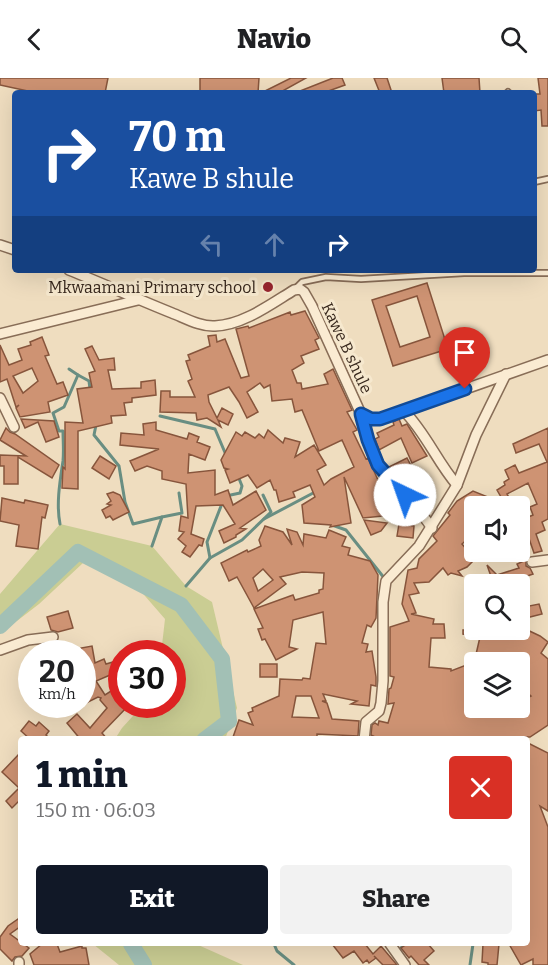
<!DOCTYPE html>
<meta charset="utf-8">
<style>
body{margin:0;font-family:Bitter,serif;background:#f2f2f2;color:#202124;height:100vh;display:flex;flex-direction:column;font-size:22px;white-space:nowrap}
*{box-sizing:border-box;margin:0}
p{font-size:20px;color:#757577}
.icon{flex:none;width:33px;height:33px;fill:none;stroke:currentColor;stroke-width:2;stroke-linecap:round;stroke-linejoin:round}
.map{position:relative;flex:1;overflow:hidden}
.details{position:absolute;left:18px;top:658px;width:512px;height:210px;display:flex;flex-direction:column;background:#fff;border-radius:6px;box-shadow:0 6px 24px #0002}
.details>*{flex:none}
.guide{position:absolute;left:12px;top:12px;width:525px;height:183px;border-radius:6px;box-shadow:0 6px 24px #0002;background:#1a4fa0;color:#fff;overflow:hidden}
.tools{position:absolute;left:464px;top:418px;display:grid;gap:12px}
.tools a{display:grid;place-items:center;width:66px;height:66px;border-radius:6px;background:#fff;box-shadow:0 6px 24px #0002;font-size:30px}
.speed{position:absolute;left:18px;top:562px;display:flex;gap:12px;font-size:30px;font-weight:700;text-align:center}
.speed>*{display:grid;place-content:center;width:78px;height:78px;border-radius:50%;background:#fff;box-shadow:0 6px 24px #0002;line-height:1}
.speed small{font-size:15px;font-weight:400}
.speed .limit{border:9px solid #d22;background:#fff;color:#111}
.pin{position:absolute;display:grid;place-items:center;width:51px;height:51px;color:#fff;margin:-62px -26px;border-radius:50% 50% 50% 0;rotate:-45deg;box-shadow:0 0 6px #0007}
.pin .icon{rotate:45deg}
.me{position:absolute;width:66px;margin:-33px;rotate:318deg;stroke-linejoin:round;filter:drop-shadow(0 0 4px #0008)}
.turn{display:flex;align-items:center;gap:21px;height:126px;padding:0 18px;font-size:27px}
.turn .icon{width:78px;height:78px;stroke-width:2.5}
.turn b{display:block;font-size:42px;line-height:51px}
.lanes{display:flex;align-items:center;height:57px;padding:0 18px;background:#0003;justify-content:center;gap:30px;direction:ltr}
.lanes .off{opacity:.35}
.round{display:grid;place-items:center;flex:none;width:63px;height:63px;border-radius:6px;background:#f2f2f2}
.headline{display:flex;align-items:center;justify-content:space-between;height:102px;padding:0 18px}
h1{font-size:36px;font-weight:800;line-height:45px;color:#111827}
.action{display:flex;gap:12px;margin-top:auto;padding:12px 18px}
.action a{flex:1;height:69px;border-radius:6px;background:#111827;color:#fff;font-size:24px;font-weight:800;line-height:69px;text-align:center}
.action a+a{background:#f2f2f2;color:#202124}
header{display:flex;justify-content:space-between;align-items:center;height:78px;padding:0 18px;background:#fff;font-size:27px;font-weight:800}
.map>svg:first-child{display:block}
</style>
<header><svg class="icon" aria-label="back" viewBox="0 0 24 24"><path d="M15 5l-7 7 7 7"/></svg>Navio<svg class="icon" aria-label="search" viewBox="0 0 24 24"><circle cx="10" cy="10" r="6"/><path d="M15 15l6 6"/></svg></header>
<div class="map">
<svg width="548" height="887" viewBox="0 0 548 887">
<rect width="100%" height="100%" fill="#efddbf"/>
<g fill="#cacd93">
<polygon points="60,446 152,468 186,508 212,524 237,630 225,661 115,661 122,650 143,627 172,627 172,576 161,576 165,541 132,503 83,485 39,526 0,556 0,516"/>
<polygon points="93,866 196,866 243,887 119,887"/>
</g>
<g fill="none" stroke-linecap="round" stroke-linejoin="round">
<g stroke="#698e82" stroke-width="3">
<polyline points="78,297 89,303 90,311"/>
<polyline points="160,338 215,351 226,377"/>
<polyline points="96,347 94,357 119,388 125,424 133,446 162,439"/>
<polyline points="226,418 240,415 242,408 238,398"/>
<polyline points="264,441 315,414"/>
<path d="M60,446c-4,-20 0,-43 3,-63 1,-10 0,-20 0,-30h-4l-6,-18 11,-6 14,-32 -9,-6"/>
<polyline points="332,447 346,452 385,501"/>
<polyline points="152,468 162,439 182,435 179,415"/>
<polyline points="210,480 242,462 271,434 263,417"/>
<polyline points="186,508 210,480 207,464 223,423"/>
<polyline points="274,866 277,873 294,887"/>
<polyline points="398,873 405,866"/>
<polyline points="470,887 473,866"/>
</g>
<g stroke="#a2c0b5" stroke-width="16">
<polyline points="0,548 78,474 181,527 222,581 229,643 204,662"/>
<polyline points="131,866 144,887"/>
</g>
</g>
<g fill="#ce9373" stroke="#87553c" stroke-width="1.5" fill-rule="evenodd">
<polygon points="0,0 108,0 105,15 37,15 0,7"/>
<polygon points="200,0 259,0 258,15 200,15"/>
<polygon points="291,0 306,0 279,15 261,15"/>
<polygon points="333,0 342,0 345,7 323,15 295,15"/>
<polygon points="374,0 387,0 392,15 380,15"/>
<polygon points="442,0 479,0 480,15 444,15"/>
<polygon points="538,0 548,0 548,48 542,48 541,32 534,33 534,16 540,16"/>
<path d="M427,205l21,66 -55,17 -21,-66zM417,218l13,41 -30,10 -14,-41z"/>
<polygon points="305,233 319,260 315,262 319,271 301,278 304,285 292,292 297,305 301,305 302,311 328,306 324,296 333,291 352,332 347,334 357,352 353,354 366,381 368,380 378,402 381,400 385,405 391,420 398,418 402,424 393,437 363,440 344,399 351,445 330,449 331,447 304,445 302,427 315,419 310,407 293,414 295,419 279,424 276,412 274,412 270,402 257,410 248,397 230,405 225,392 228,391 224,390 221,382 236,354 242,358 245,354 255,360 259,356 264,360 268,352 283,365 285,360 300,364 295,379 314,367 326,387 317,392 324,407 331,401 354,389 342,362 319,373 302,332 295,334 292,321 272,323 270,307 264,310 260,305 247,314 258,334 247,340 239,324 229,309 208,317 209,324 217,340 222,330 233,336 228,347 218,342 221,349 207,340 197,342 196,335 160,334 161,313 170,313 170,319 195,319 188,303 192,301 186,283 190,282 188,277 210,268 208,258 216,257 217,264 225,261 241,300 249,298 236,251 248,248 249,250 290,234 291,237"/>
<path d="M42,259l7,18 -4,1 12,28 6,-2 5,13 -20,7 2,10 -30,5 -4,-9 3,-3 -3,2 -9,-28 -7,3v-37l9,20 13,-5 -4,-11 13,-4 -1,-3zM32,290l6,13 -15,12 -10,-17z"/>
<polygon points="92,268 99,282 114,280 115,292 108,292 112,311 141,310 141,304 155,302 156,317 132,320 132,324 124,325 126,337 111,338 112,345 78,353 78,411 62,410 63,389 65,391 65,344 83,345 77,311 92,309 89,295 95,293 85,271"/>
<polygon points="21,341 54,343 59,359 46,364 38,344 25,350"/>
<polygon points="399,341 402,348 407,346 427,378 412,385 401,360 379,372 375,361 379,359 377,355 394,347 393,344"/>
<polygon points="156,344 156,352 187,361 189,355 199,359 197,364 210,369 205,382 189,376 188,395 215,392 215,417 228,412 233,427 256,413 266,432 240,450 246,451 236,457 236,459 224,465 219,453 235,446 223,427 196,428 191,456 204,461 202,468 199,467 190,479 182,474 186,468 178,461 184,454 179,453 181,438 188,440 186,406 162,401 162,393 147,388 135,393 130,383 159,371 120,367 121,355 144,357 143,346"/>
<polygon points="6,350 10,354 15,356 59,387 52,400 18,379 18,406 4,406 4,388 0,388 0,377 26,378 0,362"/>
<polygon points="548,350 548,441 542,444 545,452 536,456 542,473 534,475 525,449 519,453 519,443 533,437 530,429 537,426 528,405 507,416 512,425 507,427 511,429 474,429 474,455 462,466 475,481 467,489 458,493 462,498 451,495 448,497 443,490 429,504 414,505 419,515 409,517 416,535 411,536 434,541 433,546 444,546 445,560 431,560 429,589 451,591 451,593 474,584 474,630 478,630 488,637 499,630 519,630 519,624 531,618 519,607 519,600 527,592 519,585 474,585 480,559 463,556 463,552 519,552 519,548 540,558 548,564 541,575 548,581 548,647 530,659 517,659 521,662 374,662 375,659 371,657 372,647 375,645 378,647 379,643 388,645 394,625 388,626 389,611 391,610 394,599 390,598 390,549 409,543 402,526 408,492 417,490 419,481 437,463 433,458 450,437 448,435 457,423 473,413 505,426 497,412 505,407 504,404 509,401 505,392 515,387 519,395 547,384 539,366 516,375 513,366"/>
<polygon points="100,378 116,388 109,401 92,390"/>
<polygon points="407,380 414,393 407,397 404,390 394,394 389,389"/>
<polygon points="113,414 120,417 129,434 113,442 110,438 106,440 102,432 111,427 107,426 111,423 107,416"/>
<polygon points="2,420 24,425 25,422 48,427 45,440 42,439 38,471 16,468 19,447 0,443"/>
<polygon points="364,442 387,445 381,453 371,457"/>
<polygon points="399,446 414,448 413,460 397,458"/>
<path d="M265,448l18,6 9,13 -5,-16 10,3 6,13 1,-11 22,4 3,-8 17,7 -4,9 8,2 -2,7 22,6 8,14 -2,43 -5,9 -4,-2 -5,18 6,1 -2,8 6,-1 4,26v9l-5,-1 -2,21 -18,-2 6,-3 -34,-7 3,7h-4l5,2 5,16 27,2 -1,15 -41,-2v3l-4,1 -1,2h-80l7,-20 14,5 -5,-12 5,-2 -1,-3 27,-12 1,-17 22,1 1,-2 7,1 6,-36 10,1 -3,-32 -30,8 -4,27 8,2 -21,11 -11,-21 -3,1 -4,-11 5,-1 -9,-19 39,-14 2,5 24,-7v-3l4,-1 1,-16 -22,-1 -22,5 6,7 -32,24 -17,-31 -8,4 -8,-18 26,-13 1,2 13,-6 -2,-6zM263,491l10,11 -15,11 -5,-13zM296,618h15l8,22 -27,-1z"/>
<polygon points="526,482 526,488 530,490 533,496 501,507 494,507 487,487 497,497 519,490 517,486"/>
<polygon points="539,526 542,536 522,541 519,530"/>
<polygon points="68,533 73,550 58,554 51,552 47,539"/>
<polygon points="92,568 95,585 104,581 106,586 113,584 117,594 96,603 105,617 122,606 122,627 129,627 102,655 108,662 81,662 67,645 77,636 90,650 107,630 100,622 101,620 98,619 82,627 84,588 81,570"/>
<rect x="260" y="586" width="17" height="13"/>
<polygon points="29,643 36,648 39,644 49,653 46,657 51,662 31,662 21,653"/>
<polygon points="526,664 548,675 548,733 540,728 548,749 548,887 533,887 533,881 521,887 509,866 526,866"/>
<polygon points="21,674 21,721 12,730 6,723 19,710 2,694"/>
<polygon points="21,839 21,848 10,856 29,870 22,878 15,879 12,883 0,871 0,859 8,848"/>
<polygon points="42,866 57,866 60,874 82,868 82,870 86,870 89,887 34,887 30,876"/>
<polygon points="332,866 365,866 373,876 381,868 397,887 383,887 374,878 376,880 369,885 367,882 363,885 354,873 343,880"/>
<polygon points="407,866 428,866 434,873 424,882 429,887 419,887 411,878 409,880 401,870"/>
<polygon points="483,866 499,866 497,887 488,887 488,885 482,884"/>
</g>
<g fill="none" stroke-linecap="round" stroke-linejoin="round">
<defs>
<g id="service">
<polyline points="508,14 509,15"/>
<polyline points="534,104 548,101"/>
<polyline points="296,210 302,204 326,199 361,201 464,195 548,195"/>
</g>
<g id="minor">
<polyline points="0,167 15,172"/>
<path d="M69,192c35,14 68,29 103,43 13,5 29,14 43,13 28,-1 56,-22 79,-36l6,-1 4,3 8,14 49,108 10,5h9l168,-59"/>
<polyline points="0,256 138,222"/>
<polyline points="0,320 14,349"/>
<path d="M404,333c22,22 33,51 53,74"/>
<polyline points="361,336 368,362 378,387 419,432 432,450"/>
<polyline points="532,484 548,482"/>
<polyline points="0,572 28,562 53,559"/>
<polyline points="364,662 366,644 379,633 381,625 383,603 383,524 386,503 419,468 457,407 476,357 506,296"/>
<polyline points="390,866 405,887"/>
<polyline points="19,887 19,884"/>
</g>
</defs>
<use href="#service" stroke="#886d57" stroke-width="8"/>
<use href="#minor" stroke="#886d57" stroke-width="12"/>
<use href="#service" stroke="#faebd2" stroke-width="4.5"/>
<use href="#minor" stroke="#faebd2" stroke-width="9"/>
</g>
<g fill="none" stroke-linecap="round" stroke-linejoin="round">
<defs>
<polyline id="route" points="405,417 378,387 368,362 361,336 371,341 380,341 465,311"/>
</defs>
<use href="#route" stroke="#114b97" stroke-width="15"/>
<use href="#route" stroke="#1a73e8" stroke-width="10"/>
</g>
<circle fill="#98252e" stroke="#f6e8ce" stroke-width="2" cx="268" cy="209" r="6"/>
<g text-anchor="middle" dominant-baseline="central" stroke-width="6" stroke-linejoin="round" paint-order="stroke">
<g font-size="16" fill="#37271c" stroke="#f6e8ce" text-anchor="end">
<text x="256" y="209">Mkwaamani Primary school</text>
</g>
<g font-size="16" fill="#37271c" stroke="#f6e8ce">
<text transform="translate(347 270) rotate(65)">Kawe B shule</text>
</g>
</g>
</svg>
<div class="tools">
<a><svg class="icon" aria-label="sound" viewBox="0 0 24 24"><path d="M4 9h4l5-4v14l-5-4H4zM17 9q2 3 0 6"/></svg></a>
<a><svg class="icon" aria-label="search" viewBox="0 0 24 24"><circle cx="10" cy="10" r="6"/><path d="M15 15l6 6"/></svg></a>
<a><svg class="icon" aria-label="layers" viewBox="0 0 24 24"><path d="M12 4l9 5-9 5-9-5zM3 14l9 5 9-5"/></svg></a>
</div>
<div class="speed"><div>20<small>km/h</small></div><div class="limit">30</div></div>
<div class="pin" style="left:465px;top:311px;background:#d93025"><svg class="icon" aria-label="arrive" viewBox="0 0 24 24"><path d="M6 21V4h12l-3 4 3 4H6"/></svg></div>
<svg class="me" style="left:405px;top:417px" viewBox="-20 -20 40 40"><circle r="19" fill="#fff"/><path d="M0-13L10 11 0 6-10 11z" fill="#1a73e8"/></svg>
<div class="guide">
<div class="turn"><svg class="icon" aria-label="right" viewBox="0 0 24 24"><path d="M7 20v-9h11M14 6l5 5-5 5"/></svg><div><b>70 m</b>Kawe B shule</div></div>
<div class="lanes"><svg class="icon off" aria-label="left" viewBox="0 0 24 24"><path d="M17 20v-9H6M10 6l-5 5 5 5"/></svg><svg class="icon off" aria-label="ahead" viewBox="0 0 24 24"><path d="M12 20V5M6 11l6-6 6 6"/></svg><svg class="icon" aria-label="right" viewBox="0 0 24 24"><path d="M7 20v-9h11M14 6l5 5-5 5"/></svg></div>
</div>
<section class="details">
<div class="headline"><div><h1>1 min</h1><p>150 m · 06:03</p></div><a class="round" style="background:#d93025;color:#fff"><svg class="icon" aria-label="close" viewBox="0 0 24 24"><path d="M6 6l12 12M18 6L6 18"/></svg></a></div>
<div class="action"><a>Exit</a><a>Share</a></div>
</section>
</div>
